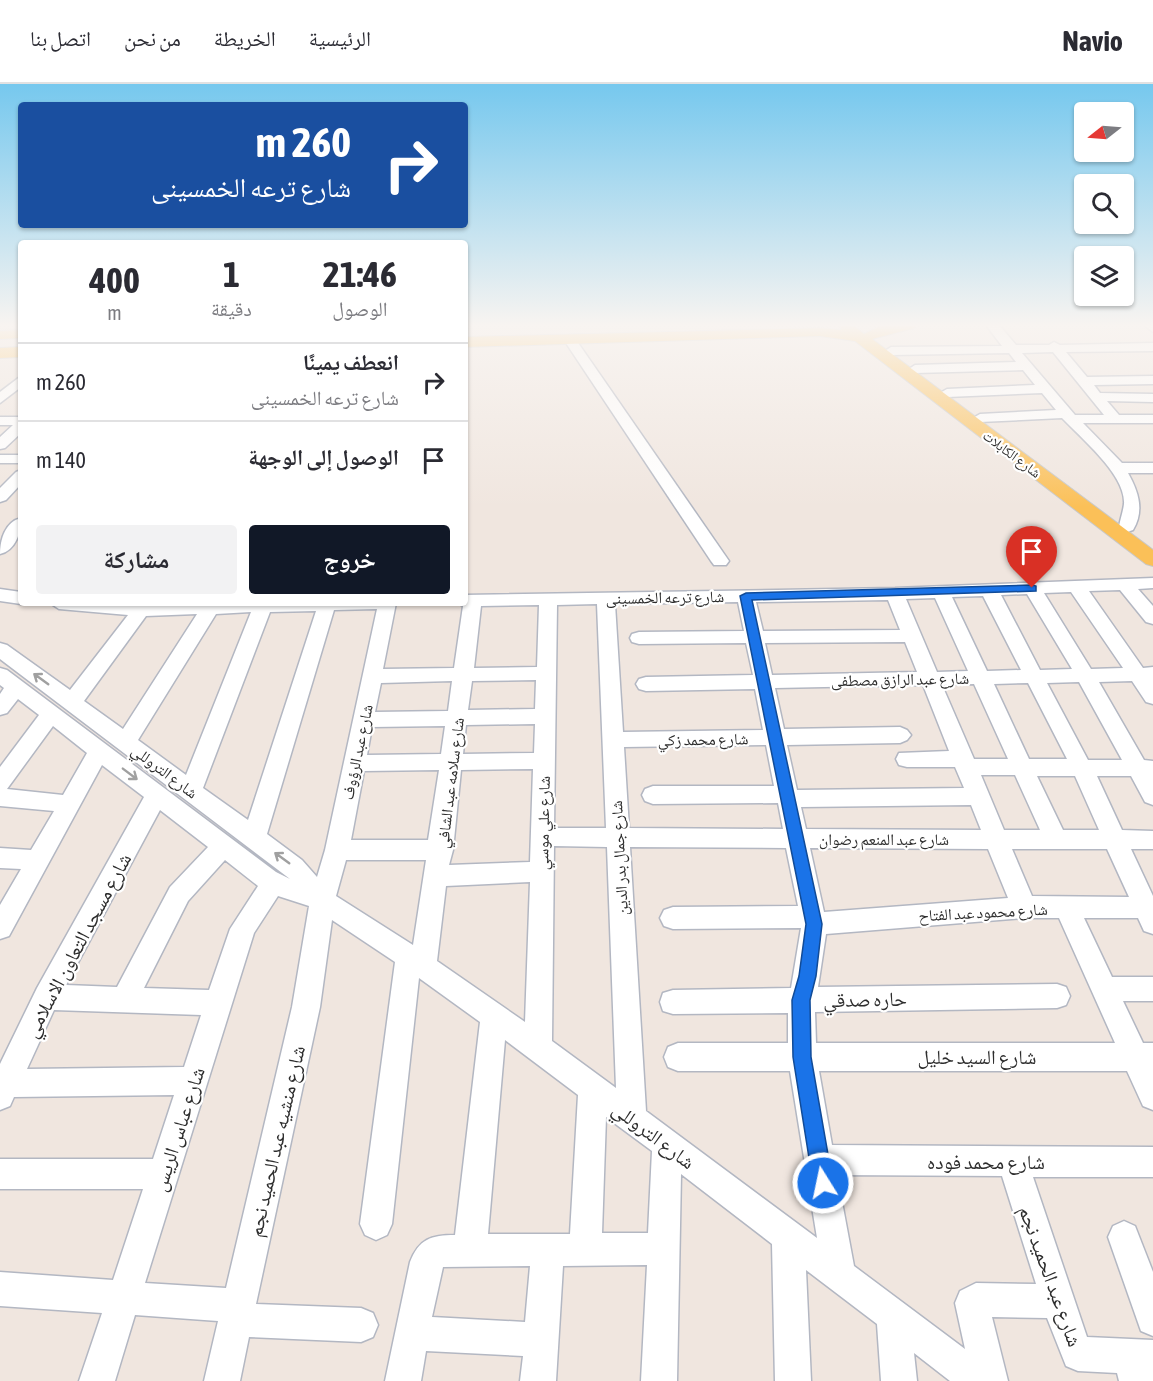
<!DOCTYPE html>
<html lang="ar">
<meta charset="utf-8">
<style>
body{margin:0;font-family:"Asap Condensed","Noto Naskh Arabic",sans-serif;background:#f2f2f3;color:#2b2b33;direction:rtl;height:100vh;display:flex;flex-direction:column;font-size:22px;white-space:nowrap}
*{box-sizing:border-box;margin:0}
p{font-size:20px;color:#7c7c81}
.icon{flex:none;width:33px;height:33px;fill:none;stroke:currentColor;stroke-width:2;stroke-linecap:round;stroke-linejoin:round}
.map{position:relative;flex:1;overflow:hidden;direction:ltr}
.side{position:absolute;left:18px;top:156px;width:450px;height:366px;display:flex;flex-direction:column;background:#fff;border-radius:6px;box-shadow:0 2px 4px #0004;direction:rtl}
.side>*{flex:none}
.top-card{position:absolute;left:18px;top:18px;width:450px;height:126px;border-radius:6px;box-shadow:0 2px 4px #0004;direction:rtl;background:#1a4fa0;color:#fff;overflow:hidden}
.needle{width:39px;rotate:253deg}
.tools{position:absolute;left:1074px;top:18px;display:grid;gap:12px}
.tools a{display:grid;place-items:center;width:60px;height:60px;border-radius:6px;background:#fff;box-shadow:0 2px 4px #0004;font-size:30px}
.pin{position:absolute;display:grid;place-items:center;width:51px;height:51px;color:#fff;margin:-62px -26px;border-radius:50% 50% 50% 0;rotate:-45deg;box-shadow:0 0 6px #0007}
.pin .icon{rotate:45deg}
.me{position:absolute;width:66px;margin:-33px;rotate:350deg;stroke-linejoin:round;filter:drop-shadow(0 0 4px #0008)}
.turn{display:flex;align-items:center;gap:21px;height:126px;padding:0 18px;font-size:27px}
.turn .icon{width:78px;height:78px;stroke-width:2.5}
.turn b{display:block;font-size:42px;line-height:51px}
.eta{display:flex;justify-content:space-evenly;align-items:center;height:102px;text-align:center}
.eta b{font-size:36px;font-weight:700;line-height:42px}
.button{display:flex;gap:12px;margin-top:auto;padding:12px 18px}
.button a{flex:1;height:69px;border-radius:6px;background:#111827;color:#fff;font-size:24px;font-weight:700;line-height:69px;text-align:center}
.button a+a{background:#f2f2f3;color:#2b2b33}
ul{padding:0;list-style:none}
li{display:flex;align-items:center;gap:18px;height:78px;padding:0 18px;border-top:2px solid #e1e1e2}
li div{flex:1}
li b{display:block;font-size:22px}
li em{font-style:normal}
header{display:flex;align-items:center;gap:36px;box-sizing:border-box;height:84px;padding:0 30px;background:#fff;border-bottom:2px solid #e1e1e2}
header strong{font-size:28px}
nav{display:flex;gap:33px;margin-inline-start:auto;font-size:21px}
.map>svg:first-child{display:block}
</style>
<header>
<strong>Navio</strong>
<nav><a>الرئيسية</a><a>الخريطة</a><a>من نحن</a><a>اتصل بنا</a></nav>
</header>
<div class="map">
<svg width="1153" height="1297" viewBox="0 0 1153 1297">
<rect width="100%" height="100%" fill="#f0e6df"/>
<g fill="none" stroke-linecap="round" stroke-linejoin="round">
<defs>
<g id="minor">
<path d="M986,241h13l17,20h33l5,-3 6,3 93,-2v8l-87,1 21,25 66,-1v8l-59,1 6,8 53,1v8l-46,-1 12,14h34v8h-70l39,40h31v10h-25c10,18 17,37 5,57l-6,2 -8,-5c1,-7 4,-15 5,-23 2,-29 -43,-66 -62,-86l-82,4 -7,-4 7,-4 76,-4 -14,-17 -95,4 -7,-4 7,-4 88,-4 -12,-15 -108,3 -6,-4 6,-4 101,-3 -7,-9 -118,2 -6,-4 6,-4 111,-1zM1053,268l51,63h-29l-53,-62z"/>
<polygon points="1144,241 1153,241 1153,248"/>
<polygon points="570,252 574,253 729,477 726,481 714,481 711,477 564,256"/>
<polygon points="21,292 21,303 0,319 0,308"/>
<polygon points="0,333 21,333 21,349 5,364 0,365 0,353 13,341 0,341"/>
<rect x="0" y="371" width="21" height="8"/>
<polygon points="21,386 21,400 6,416 0,418 0,404 16,388"/>
<path d="M21,434c0,14 -5,32 -21,36 0,-14 5,-32 21,-36z"/>
<path d="M1153,494v10l-15,1 15,17v18l-7,-2 -26,-32 -31,1 54,77 10,-1v37l-7,-2 -14,-21 -33,1 45,78 9,1v44l-8,-3 -14,-26h-34l25,54 31,1v18h-22l22,47v38l-9,-3 -6,-13h-54l28,59h41v24h-30l20,42h10v67l-10,-4 -16,-35h-308l13,74 321,2v30h-120l54,160 66,3v41h-34l-2,-8 -39,-2 -12,-5 -19,-48 -55,-1 16,64h-58l-36,-28 3,28h-36l-4,-57 -71,-54 5,111h-36l-3,-137 -91,-70 -4,207h-36l6,-116 -84,1 -7,115h-36l3,-25 -97,-5 -5,30h-36l25,-119c9,-23 21,-27 45,-27l25,-213 -61,-44 -27,246 -5,11 -11,5 -11,-5 -5,-11 35,-262 -63,-42 -12,87 -64,297 105,4 12,5 5,12 -5,12 -12,5 -112,-5 -9,44h-36l14,-60 -83,-6 -20,66h-36l23,-68 -102,-7v-34l113,8 30,-91h-143v-30h153l21,-64 -160,2 -4,9 -10,4v-46l37,-76 107,-191 -42,-32 -93,171 -9,3v-34l21,-36 -21,-1v-20l31,2 23,-39 -54,-5v-39l39,-52 -21,-16 -11,14 -7,2v-21l4,-6 -4,-3v-17l7,2 269,202 14,7 -290,-220v-16l7,2 63,45 58,-75 -69,-6 -9,-6h346l-13,66 71,-1 9,-62 -6,-3h8v-8l430,-7zM1071,508l52,76 -32,1 -47,-76zM1027,510l45,75 -32,1 -39,-75zM983,512l38,74 -34,1 -35,-74zM935,514l33,73 -31,1 -31,-73zM888,516l12,30 -137,1 -7,-29zM738,518l6,29 -105,1 -7,2 -2,4 2,4 7,2 107,-1 7,32 -107,2 -7,2 -3,5 3,5 7,2 109,-2 8,41 -140,2 -8,-128zM597,520l9,224h-52l3,-223zM539,521l-2,62 -63,1 7,-62zM377,525l-52,241 -8,27 -15,-17 -35,-26 67,-224zM316,527l-68,209 -45,-32 67,-176zM251,528l-65,163 -48,-35 78,-126zM197,530l-74,115 -39,-28 62,-85zM905,558l12,30 -145,3 -7,-32zM536,596l-1,29 -67,1 4,-29zM452,597l-4,30 -73,1 6,-29zM1079,598l43,78h-34l-41,-77zM1028,599l39,76h-38l-35,-75zM974,600l34,75h-34l-32,-74zM923,601l26,66 -50,2 -3,6 3,6 8,2h48l9,21 -167,2 -10,-45 113,-2 7,-3 4,-5 -4,-5 -7,-3 -116,2 -9,-41zM535,640l-1,29 -71,1 3,-29zM53,642l34,27 -24,42 -56,-6zM445,642l-4,28 -74,1 5,-28zM766,661l8,41h-121l-8,3 -3,6 3,6 8,3 125,-1 5,26 -154,-1 -5,-81zM533,685l-3,93 -81,3 4,-15 8,-80zM439,686l-11,70h-77l13,-69zM981,691h34l25,55h-36zM1037,692h38l24,54h-36zM971,721l10,25 -175,-1 -5,-22zM160,726l48,37 -38,40 -53,100 -51,-2zM554,762l53,1 9,241 -64,-47zM630,763l156,1 12,58 -125,1 -9,3 -4,8 4,8 9,3 128,-1 -10,60 -118,2 -10,3 -3,9 3,9 10,3 115,-1v30h-110l-10,4 -4,10 4,10 10,4h112l27,167 -171,-127zM810,764l178,1 20,49 -184,14zM1012,765h95l22,48 -97,-1zM225,776l33,26 -28,43 -21,61 -65,-2 44,-87zM346,776h80l-13,85 -77,-49zM530,798l-5,140 -88,-61 9,-75zM278,812l31,10 -17,101 -66,281 -81,-5 109,-350zM1024,834h35l56,125h-299l-1,-31 242,-4 9,-3 4,-9 -4,-9 -9,-3 -239,3 8,-53zM54,926l147,5 -17,52 -157,2zM505,956l73,55 -8,139h-82zM606,1033l46,34 -4,82h-46zM837,1091l165,1 34,108 -60,-1 -16,8 -5,12 10,46 -111,-83zM530,1182l-5,56 -93,-5 11,-50z"/>
<polygon points="0,505 21,508 21,519 23,519 21,520 0,517"/>
<polygon points="1124,1137 1135,1142 1153,1188 1153,1252 1141,1247 1108,1153 1113,1142"/>
</g>
<g id="major">
<polygon points="840,241 853,241 864,250 883,241 916,241 914,244 872,255 1153,466 1153,482 1146,480 855,257 820,252 465,263 465,253 820,244 841,246"/>
<polygon points="21,246 21,254 0,255 0,247"/>
<polygon points="21,263 21,273 0,274 0,264"/>
</g>
</defs>
<use href="#minor" stroke="#b3b7c2" stroke-width="3"/>
<use href="#major" stroke="#c8c8c8" stroke-width="2"/>
<use href="#minor" fill="#fff" fill-rule="evenodd"/>
<use href="#major" fill="#fbc058" fill-rule="evenodd"/>
</g>
<defs><path id="oneway-shaft" d="M-6 0H5M1.5-3L5.5 0L1.5 3" fill="none" stroke-width="1.6" stroke-linecap="round" stroke-linejoin="round" transform="scale(1.5)"/></defs>
<g stroke="#a0a0a0">
<use href="#oneway-shaft" transform="translate(41 595) rotate(-144)"/>
<use href="#oneway-shaft" transform="translate(130 690) rotate(37)"/>
<use href="#oneway-shaft" transform="translate(282 774) rotate(-144)"/>
</g>
<linearGradient id="sky" x2="0" y2="1"><stop stop-color="#76c8ee"/><stop offset="0.57" stop-color="#f8f4f1"/><stop offset="1" stop-color="#f8f4f1" stop-opacity="0"/></linearGradient>
<rect width="1153" height="423" fill="url(#sky)"/>
<polygon fill="#1a73e8" stroke="#114b97" stroke-width="1.5" points="1032,501 1036,502 1036,507 752,516 822,840 816,892 810,916 811,973 833,1099 830,1106 823,1109 816,1106 813,1099 793,973 792,916 799,892 806,840 740,512 746,509"/>
<g text-anchor="middle" dominant-baseline="central" stroke-width="4.5" stroke-linejoin="round" paint-order="stroke">
<g font-size="14" fill="#2d2d2d" stroke="#fff">
<text transform="translate(1012 370) rotate(37)">شارع الكابلات</text>
</g>
<g font-size="16" fill="#2d2d2d" stroke="#fff">
<text transform="translate(665 513) rotate(-1)">شارع ترعه الخمسينى</text>
<text transform="translate(900 595) rotate(-1)">شارع عبد الرازق مصطفى</text>
<text transform="translate(703 655) rotate(-1)">شارع محمد زكي</text>
<text transform="translate(357 668) rotate(-78)">شارع عبد الرؤوف</text>
<text transform="translate(165 687) rotate(37)">شارع التروللي</text>
<text transform="translate(450 699) rotate(-83)">شارع سلامه عبد الشافي</text>
<text transform="translate(543 739) rotate(-89)">شارع علي موسي</text>
<text x="884" y="755">شارع عبد المنعم رضوان</text>
<text transform="translate(619 774) rotate(-93)">شارع جمال بدر الدين</text>
<text transform="translate(983 828) rotate(-3)">شارع محمود عبد الفتاح</text>
</g>
<g font-size="20" fill="#2d2d2d" stroke="#fff">
<text transform="translate(77 861) rotate(-62)">شارع مسجد التعاون الاسلامي</text>
<text transform="translate(865 915) rotate(-1)">حاره صدقي</text>
<text x="977" y="972">شارع السيد خليل</text>
<text transform="translate(178 1045) rotate(-72)">شارع عباس الريس</text>
<text transform="translate(654 1051) rotate(37)">شارع التروللي</text>
<text transform="translate(276 1057) rotate(-77)">شارع منشيه عبد الحميد نجم</text>
<text x="986" y="1077">شارع محمد فوده</text>
<text transform="translate(1051 1192) rotate(70)">شارع عبد الحميد نجم</text>
</g>
</g>
</svg>
<div class="tools">
<a><svg class="needle" viewBox="-14 -14 28 28"><path d="M0-13l5 13h-10z" fill="#e53935"/><path d="M0 13l5-13h-10z" fill="#7c7c81"/></svg></a>
<a><svg class="icon" aria-label="search" viewBox="0 0 24 24"><circle cx="10" cy="10" r="6"/><path d="M15 15l6 6"/></svg></a>
<a><svg class="icon" aria-label="layers" viewBox="0 0 24 24"><path d="M12 4l9 5-9 5-9-5zM3 14l9 5 9-5"/></svg></a>
</div>
<div class="pin" style="left:1032px;top:504px;background:#d93025"><svg class="icon" aria-label="arrive" viewBox="0 0 24 24"><path d="M6 21V4h12l-3 4 3 4H6"/></svg></div>
<svg class="me" style="left:823px;top:1099px" viewBox="-20 -20 40 40"><circle r="17" fill="#1a73e8" stroke="#fff" stroke-width="3"/><path d="M0-11L8 9 0 5-8 9z" fill="#fff"/></svg>
<div class="top-card">
<div class="turn"><svg class="icon" aria-label="right" viewBox="0 0 24 24"><path d="M7 20v-9h11M14 6l5 5-5 5"/></svg><div><b>260 m</b>شارع ترعه الخمسينى</div></div>
</div>
<section class="side">
<div class="eta">
<div><b>21:46</b><p>الوصول</p></div>
<div><b>1</b><p>دقيقة</p></div>
<div><b>400</b><p>m</p></div>
</div>
<ul>
<li><svg class="icon" aria-label="right" viewBox="0 0 24 24"><path d="M7 20v-9h11M14 6l5 5-5 5"/></svg><div><b>انعطف يمينًا</b><p>شارع ترعه الخمسينى</p></div><em>260 m</em></li>
<li><svg class="icon" aria-label="arrive" viewBox="0 0 24 24"><path d="M6 21V4h12l-3 4 3 4H6"/></svg><div><b>الوصول إلى الوجهة</b></div><em>140 m</em></li>
</ul>
<div class="button"><a>خروج</a><a>مشاركة</a></div>
</section>
</div>
